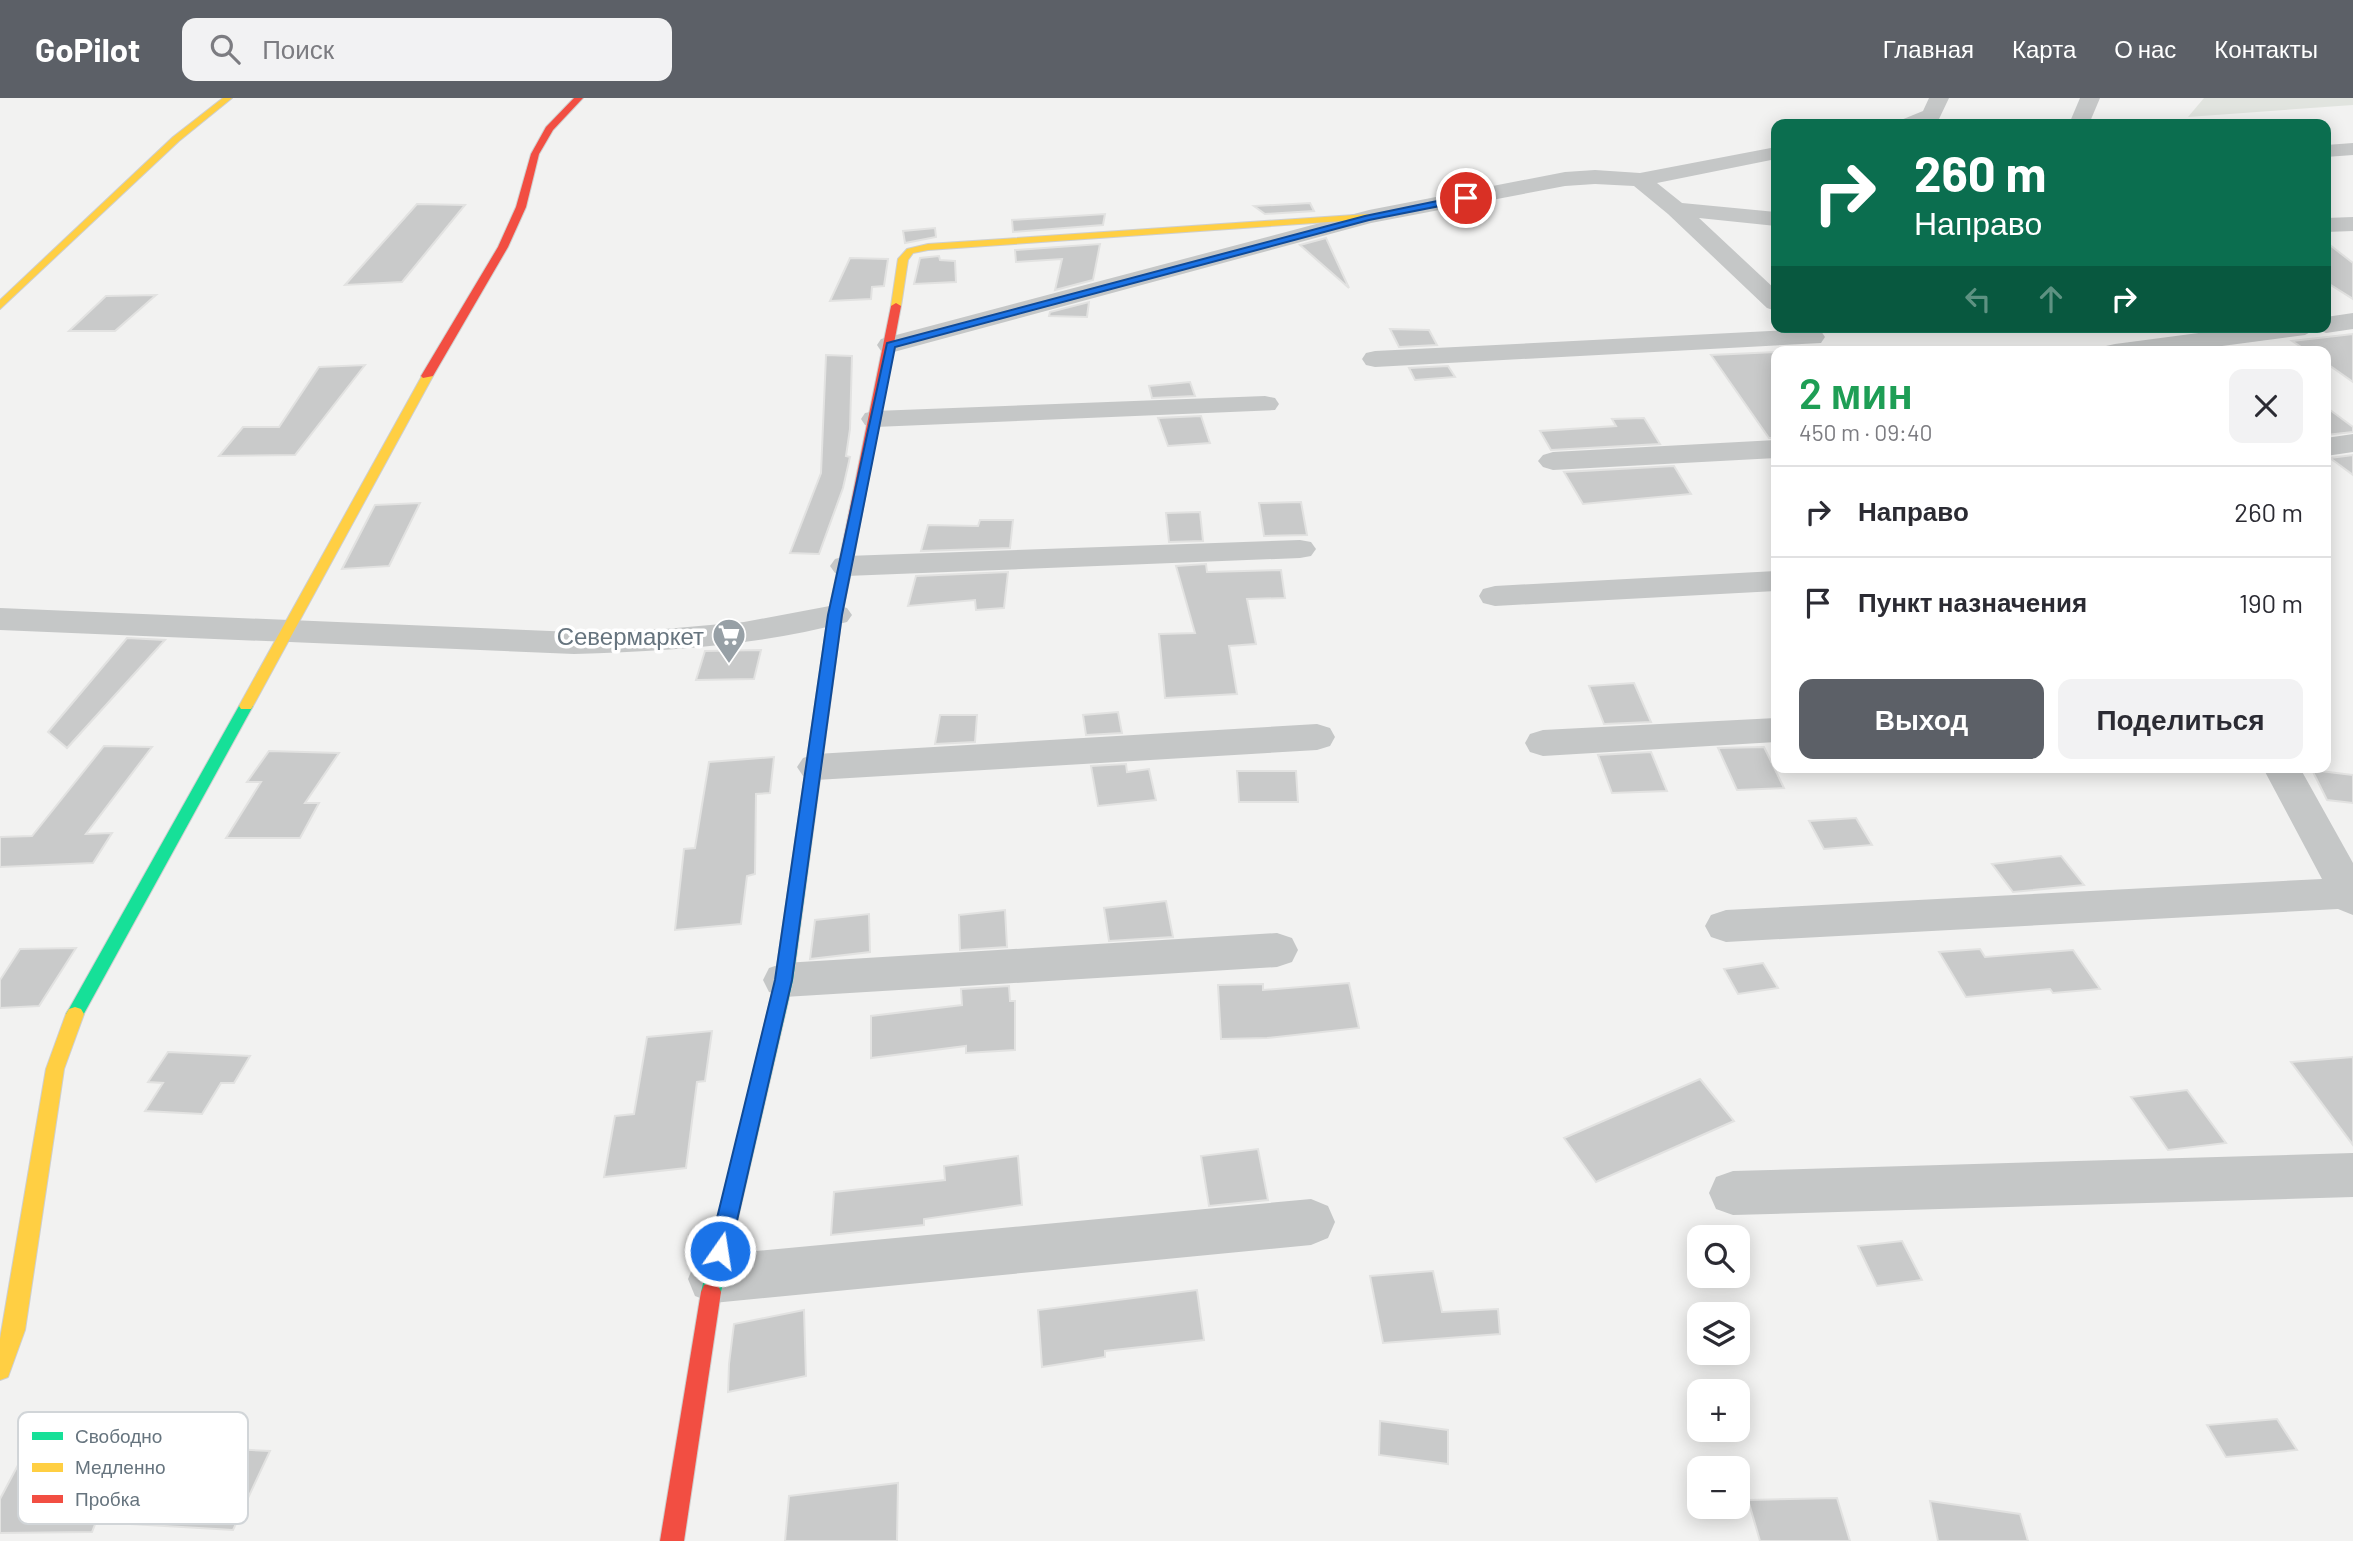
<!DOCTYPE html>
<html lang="ru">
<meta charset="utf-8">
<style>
body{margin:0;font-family:Barlow,sans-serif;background:#f2f2f3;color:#2b2b33;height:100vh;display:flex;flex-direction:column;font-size:26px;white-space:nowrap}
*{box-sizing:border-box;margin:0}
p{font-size:23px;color:#7c7c81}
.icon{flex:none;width:38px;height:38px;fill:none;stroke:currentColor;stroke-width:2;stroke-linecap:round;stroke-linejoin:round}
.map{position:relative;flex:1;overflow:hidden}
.side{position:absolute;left:1771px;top:248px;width:560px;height:427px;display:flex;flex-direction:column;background:#fff;border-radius:14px;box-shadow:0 4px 18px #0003}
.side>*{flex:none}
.guide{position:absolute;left:1771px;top:21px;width:560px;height:214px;border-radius:14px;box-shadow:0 4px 18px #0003;background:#0b6e4f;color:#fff;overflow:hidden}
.fabs{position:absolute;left:1687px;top:1127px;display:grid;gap:14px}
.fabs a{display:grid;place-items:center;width:63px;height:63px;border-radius:14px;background:#fff;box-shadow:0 4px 18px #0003;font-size:35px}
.pin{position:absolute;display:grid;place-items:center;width:60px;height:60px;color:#fff;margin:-30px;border:4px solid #fff;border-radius:50%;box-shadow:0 2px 7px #0007}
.me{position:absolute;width:77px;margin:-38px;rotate:13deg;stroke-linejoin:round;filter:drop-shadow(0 0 5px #0008)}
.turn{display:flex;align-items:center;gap:24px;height:147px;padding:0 28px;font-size:32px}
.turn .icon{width:91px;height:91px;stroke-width:2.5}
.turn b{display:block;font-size:49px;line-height:60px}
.lanes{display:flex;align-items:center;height:66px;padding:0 28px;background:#0003;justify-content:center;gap:35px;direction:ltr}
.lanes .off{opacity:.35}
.round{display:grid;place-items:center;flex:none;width:74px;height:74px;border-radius:14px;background:#f2f2f3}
.summary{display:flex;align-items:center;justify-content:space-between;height:119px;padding:0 28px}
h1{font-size:42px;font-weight:600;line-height:52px;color:#1e9e55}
.button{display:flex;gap:14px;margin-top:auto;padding:14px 28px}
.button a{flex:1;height:80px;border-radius:14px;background:#5c6067;color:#fff;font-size:28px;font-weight:600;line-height:80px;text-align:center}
.button a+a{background:#f2f2f3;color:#2b2b33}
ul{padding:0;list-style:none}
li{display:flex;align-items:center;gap:21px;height:91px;padding:0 28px;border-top:2px solid #e1e1e2}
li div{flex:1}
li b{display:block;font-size:26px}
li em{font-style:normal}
header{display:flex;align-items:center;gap:42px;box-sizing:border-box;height:98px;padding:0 35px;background:#5c6067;color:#fff}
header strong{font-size:33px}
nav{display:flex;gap:38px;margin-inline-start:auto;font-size:24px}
.search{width:490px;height:63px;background:#f2f2f3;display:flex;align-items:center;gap:18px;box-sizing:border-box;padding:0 24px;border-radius:14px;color:#7c7c81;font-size:26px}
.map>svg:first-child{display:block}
</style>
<header>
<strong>GoPilot</strong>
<div class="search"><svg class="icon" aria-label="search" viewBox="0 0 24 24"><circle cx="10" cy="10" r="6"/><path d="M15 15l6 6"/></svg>Поиск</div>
<nav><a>Главная</a><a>Карта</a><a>О нас</a><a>Контакты</a></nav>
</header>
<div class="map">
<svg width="2353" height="1443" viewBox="0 0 2353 1443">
<rect width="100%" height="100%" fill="#f2f2f1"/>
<polygon fill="#e1e4df" points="2204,0 2353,0 2353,7 2188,19"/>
<g fill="#c9caca" stroke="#e2e2e1" stroke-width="2">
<polygon points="1310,105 1314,113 1265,116 1254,108"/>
<polygon points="417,106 465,107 402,184 345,187"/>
<polygon points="1105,116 1103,127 1013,134 1012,122"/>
<polygon points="935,130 936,139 905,145 903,133"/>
<polygon points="1326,140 1349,190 1300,147"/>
<polygon points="2326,144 2353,165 2353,201 2326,184"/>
<polygon points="1100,146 1093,182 1055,192 1062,161 1016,164 1015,152"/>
<polygon points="939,158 940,162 955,163 956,184 914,186 920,160"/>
<polygon points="850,160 888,161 884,188 872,189 871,201 830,203"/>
<polygon points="156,197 115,233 69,233 106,198"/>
<polygon points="1089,204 1087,219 1049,218 1050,214"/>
<polygon points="1390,231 1429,232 1437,247 1399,249"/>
<polygon points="2353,236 2353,284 2326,265 2326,254 2309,254 2292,243"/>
<polygon points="1776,254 1776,340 1769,340 1711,257"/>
<polygon points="826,257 852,258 850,331 846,358 850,359 843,390 819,456 790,455 821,375"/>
<polygon points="365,267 295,357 219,358 243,329 279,329 319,269"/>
<polygon points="1448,268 1455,279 1415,282 1409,270"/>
<polygon points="1190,284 1195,298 1152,300 1149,288"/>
<polygon points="2326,309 2353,329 2353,334 2326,337"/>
<polygon points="1201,318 1210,345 1168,348 1158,320"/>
<polygon points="1644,320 1660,346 1551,352 1540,333 1616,328 1612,321"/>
<polygon points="2353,357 2353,377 2330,360"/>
<polygon points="1674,368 1691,396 1583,406 1564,374"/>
<polygon points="1301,404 1307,437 1264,438 1259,405"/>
<polygon points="420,405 389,468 342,471 375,407"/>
<polygon points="1200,414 1203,443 1169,444 1166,415"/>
<polygon points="980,422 1013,422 1010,450 921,453 928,427 978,428"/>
<polygon points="1206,466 1207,474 1281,472 1285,500 1247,501 1256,546 1229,548 1237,596 1165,600 1159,536 1195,535 1176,468"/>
<polygon points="1008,474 1004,510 976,512 975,502 908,508 916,478"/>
<polygon points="127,540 165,542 67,650 48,634"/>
<polygon points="761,552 754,581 696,582 705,553"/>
<polygon points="1634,585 1651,624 1604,626 1589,588"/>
<polygon points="1118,614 1122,635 1086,637 1083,617"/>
<polygon points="940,617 977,617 975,644 935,646"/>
<polygon points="104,648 152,649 86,736 112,735 93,765 0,769 0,739 32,738"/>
<polygon points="1764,649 1784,690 1737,692 1718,650"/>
<polygon points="269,653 339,655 305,705 319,705 300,740 226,740 261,684 247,684"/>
<polygon points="1651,654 1667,693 1612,695 1598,657"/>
<polygon points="774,659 770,695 756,696 755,776 747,778 741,826 675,832 684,751 695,750 709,664"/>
<polygon points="1126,666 1127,674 1149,671 1156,702 1098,708 1091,668"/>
<polygon points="2312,672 2353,677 2353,705 2327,702"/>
<polygon points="1237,673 1296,673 1298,704 1239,704"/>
<polygon points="1856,720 1872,747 1824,751 1809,723"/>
<polygon points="2061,758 2084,787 2013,794 1992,766"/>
<polygon points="1166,803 1173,839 1109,843 1104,810"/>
<polygon points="1005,812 1007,849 960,852 959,817"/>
<polygon points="869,816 870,854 810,861 815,822"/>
<polygon points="76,850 39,908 0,910 0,882 20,851"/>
<polygon points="1980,851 1985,859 2073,852 2100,891 2053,895 2050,891 1966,899 1939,854"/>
<polygon points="1763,865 1778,890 1738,896 1724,871"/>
<polygon points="1349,885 1359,930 1267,940 1221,941 1218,887 1263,886 1263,892"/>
<polygon points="1009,888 1010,903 1015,903 1015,952 966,955 966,948 871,960 871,918 962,907 961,891"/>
<polygon points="712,933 705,983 697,984 686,1070 604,1079 615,1018 634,1016 647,939"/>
<polygon points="168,954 250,958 234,985 221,985 202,1016 145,1013 163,985 148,984"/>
<polygon points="2353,959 2353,1047 2291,964"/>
<polygon points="1700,981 1734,1023 1596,1084 1564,1040"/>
<polygon points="2187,992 2226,1045 2168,1052 2131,999"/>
<polygon points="1258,1051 1268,1102 1209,1108 1201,1058"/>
<polygon points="1018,1058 1022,1107 924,1121 924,1127 831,1137 834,1094 945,1082 944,1068"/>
<polygon points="1902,1143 1922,1182 1877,1188 1858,1148"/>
<polygon points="1433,1173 1442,1214 1498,1211 1500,1236 1383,1245 1370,1178"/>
<polygon points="1197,1192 1204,1242 1105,1253 1105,1259 1042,1269 1038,1212"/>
<polygon points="804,1212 806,1278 728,1294 729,1266 734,1226"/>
<polygon points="2277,1321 2297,1352 2226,1359 2207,1327"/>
<polygon points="1380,1323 1448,1332 1448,1366 1379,1357"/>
<polygon points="195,1349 270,1353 233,1432 96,1424 92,1434 0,1435 0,1401 26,1352"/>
<polygon points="898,1385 897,1443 785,1443 789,1398"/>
<polygon points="1837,1400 1850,1443 1760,1443 1748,1402"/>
<polygon points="1930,1403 2020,1416 2028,1443 1938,1443"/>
</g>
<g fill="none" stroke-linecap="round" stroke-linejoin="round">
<defs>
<g id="fast">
<polygon points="844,470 851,474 842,517 793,882 721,1194 718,1201 711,1204 704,1201 701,1194 775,882 828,517 837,474"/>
<polygon points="246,603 253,608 81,921 75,923 69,921 66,916 69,911 239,608"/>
</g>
<g id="slow">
<polygon points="223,0 232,0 179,43 0,211 0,202 173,39"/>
<polygon points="1369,116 1374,119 1372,121 928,152 913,155 908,162 901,208 896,211 891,208 898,161 907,151 928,146"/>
<polygon points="423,276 433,278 253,608 251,611 241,611 239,608"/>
<polygon points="75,909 81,911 84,916 64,971 25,1232 8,1279 0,1282 0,1241 46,971 66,916 69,911"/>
</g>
<g id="jam">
<polygon points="574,0 583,0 553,32 539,56 526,109 508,149 433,278 423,280 421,278 498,149 516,109 531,56 546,29"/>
<polygon points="896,205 901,208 851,474 844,478 837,474 891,208"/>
<polygon points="711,1184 718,1187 721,1194 684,1443 660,1443 701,1194 704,1187"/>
</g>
</defs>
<use href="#fast" stroke="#cecfcf" stroke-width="2"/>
<use href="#slow" stroke="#cecfcf" stroke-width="2"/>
<use href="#jam" stroke="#cecfcf" stroke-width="2"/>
<g fill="#c5c7c7" fill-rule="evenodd">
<polygon points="1929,0 1949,0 1939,21 1926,26 1898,26 1901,22 1923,13"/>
<polygon points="2080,0 2100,0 2089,26 2069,26"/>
<polygon points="2353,45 2353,57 2326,59 2326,47"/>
<polygon points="1776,49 1776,61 1657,85 1682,105 1776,114 1776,128 1699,120 1776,192 1776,213 1767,210 1668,116 1634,88 1595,86 1565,88 1371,125 890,255 881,253 877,247 881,241 1369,112 1565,74 1595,72 1640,75"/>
<polygon points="2353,119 2353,133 2326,134 2326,120"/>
<polygon points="2353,215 2353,231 2326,235 2316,231 2305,237 2177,254 2102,254 2106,248 2115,246 2244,229 2326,229 2326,219"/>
<polygon points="1812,231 1821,233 1825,239 1821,245 1375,269 1366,267 1362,261 1366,255 1375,253"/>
<polygon points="1265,298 1275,300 1279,306 1275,312 875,329 865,327 861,321 865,315 875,313"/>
<polygon points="2353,336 2353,354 2326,358 2326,340"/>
<polygon points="1776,342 1776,360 1553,372 1543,369 1538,363 1543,357 1553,354"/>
<polygon points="1300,442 1311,444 1316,451 1311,458 1300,460 846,478 835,475 830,468 835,461 846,458"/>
<polygon points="1776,473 1776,493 1495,508 1483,505 1479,498 1483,491 1495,488"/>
<path d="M835,507l12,3 5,7 -5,7c-90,24 -181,29 -273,32l-574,-24v-22l574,24 91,-3 79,-7z"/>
<polygon points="1776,620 1776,644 1543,658 1530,654 1525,645 1530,636 1543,632"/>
<polygon points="1317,626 1330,630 1335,639 1330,648 1317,652 816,682 803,678 797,669 803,660 816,656"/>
<polygon points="2263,670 2300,670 2353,765 2353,817 2338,811 1726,844 1711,839 1705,828 1711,817 1726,812 2322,781"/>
<polygon points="1277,835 1292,840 1298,852 1292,864 1277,869 784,899 769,894 763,882 769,870 784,865"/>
<polygon points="2353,1055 2353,1099 1733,1117 1716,1111 1709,1095 1716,1079 1733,1073"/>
<polygon points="1311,1101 1328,1108 1335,1124 1328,1140 1311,1147 713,1205 695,1198 688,1181 695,1164 713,1157"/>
</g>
<use href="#fast" fill="#16e098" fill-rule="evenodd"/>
<use href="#slow" fill="#ffcf43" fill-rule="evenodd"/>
<use href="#jam" fill="#f24e42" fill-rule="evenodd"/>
</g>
<polygon fill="#1a73e8" stroke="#114b97" stroke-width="2" points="1466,97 1471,100 1470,102 1369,122 895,249 842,517 792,882 730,1153 727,1160 720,1163 712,1160 709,1153 775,882 828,517 887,245 1365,118"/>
<defs>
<symbol id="supermarket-pin" viewBox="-11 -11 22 30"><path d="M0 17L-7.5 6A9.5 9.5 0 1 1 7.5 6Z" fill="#97a0a6" stroke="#fff"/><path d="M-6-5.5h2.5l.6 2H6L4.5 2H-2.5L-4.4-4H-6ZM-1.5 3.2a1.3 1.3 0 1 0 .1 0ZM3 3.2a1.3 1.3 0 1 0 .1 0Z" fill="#fff"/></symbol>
</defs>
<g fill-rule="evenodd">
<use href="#supermarket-pin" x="710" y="518" width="38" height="52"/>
</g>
<g text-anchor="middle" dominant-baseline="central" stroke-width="7" stroke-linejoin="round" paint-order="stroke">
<g font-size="24" fill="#66747e" stroke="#fff" text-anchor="end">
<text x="704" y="537">Севермаркет</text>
</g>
</g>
<rect x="18" y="1314" width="230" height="112" rx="10" fill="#fff" stroke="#d1d5d8" stroke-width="2"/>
<rect x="32" y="1334" width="31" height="8" fill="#16e098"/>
<rect x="32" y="1365" width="31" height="9" fill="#ffcf43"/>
<rect x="32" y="1397" width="31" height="8" fill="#f24e42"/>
<g font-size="19" fill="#66747e">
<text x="75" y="1345">Свободно</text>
<text x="75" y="1376">Медленно</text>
<text x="75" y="1408">Пробка</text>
</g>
</svg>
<div class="fabs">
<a><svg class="icon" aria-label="search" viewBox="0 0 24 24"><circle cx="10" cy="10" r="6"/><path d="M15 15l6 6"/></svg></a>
<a><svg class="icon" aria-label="layers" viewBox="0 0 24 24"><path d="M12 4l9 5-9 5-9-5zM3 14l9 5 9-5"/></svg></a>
<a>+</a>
<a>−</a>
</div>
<div class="pin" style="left:1466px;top:100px;background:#d93025"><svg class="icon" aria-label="arrive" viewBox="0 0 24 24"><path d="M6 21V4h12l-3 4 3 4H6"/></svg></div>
<svg class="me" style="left:720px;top:1153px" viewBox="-20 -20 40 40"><circle r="17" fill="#1a73e8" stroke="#fff" stroke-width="3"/><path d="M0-11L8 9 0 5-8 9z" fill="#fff"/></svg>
<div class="guide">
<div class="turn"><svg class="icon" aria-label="right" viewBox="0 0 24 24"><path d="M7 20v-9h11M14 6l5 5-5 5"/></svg><div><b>260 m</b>Направо</div></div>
<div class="lanes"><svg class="icon off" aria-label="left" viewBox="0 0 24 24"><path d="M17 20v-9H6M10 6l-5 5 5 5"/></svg><svg class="icon off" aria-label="ahead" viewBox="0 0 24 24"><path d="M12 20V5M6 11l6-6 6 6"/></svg><svg class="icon" aria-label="right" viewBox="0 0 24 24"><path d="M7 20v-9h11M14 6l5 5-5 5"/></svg></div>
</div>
<section class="side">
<div class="summary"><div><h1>2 мин</h1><p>450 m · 09:40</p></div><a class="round"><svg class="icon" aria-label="close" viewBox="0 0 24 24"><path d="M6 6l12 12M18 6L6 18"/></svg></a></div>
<ul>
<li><svg class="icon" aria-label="right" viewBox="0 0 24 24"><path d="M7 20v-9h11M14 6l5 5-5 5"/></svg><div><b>Направо</b></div><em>260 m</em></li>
<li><svg class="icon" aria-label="arrive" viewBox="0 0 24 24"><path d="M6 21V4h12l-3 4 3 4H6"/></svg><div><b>Пункт назначения</b></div><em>190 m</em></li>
</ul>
<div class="button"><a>Выход</a><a>Поделиться</a></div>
</section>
</div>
